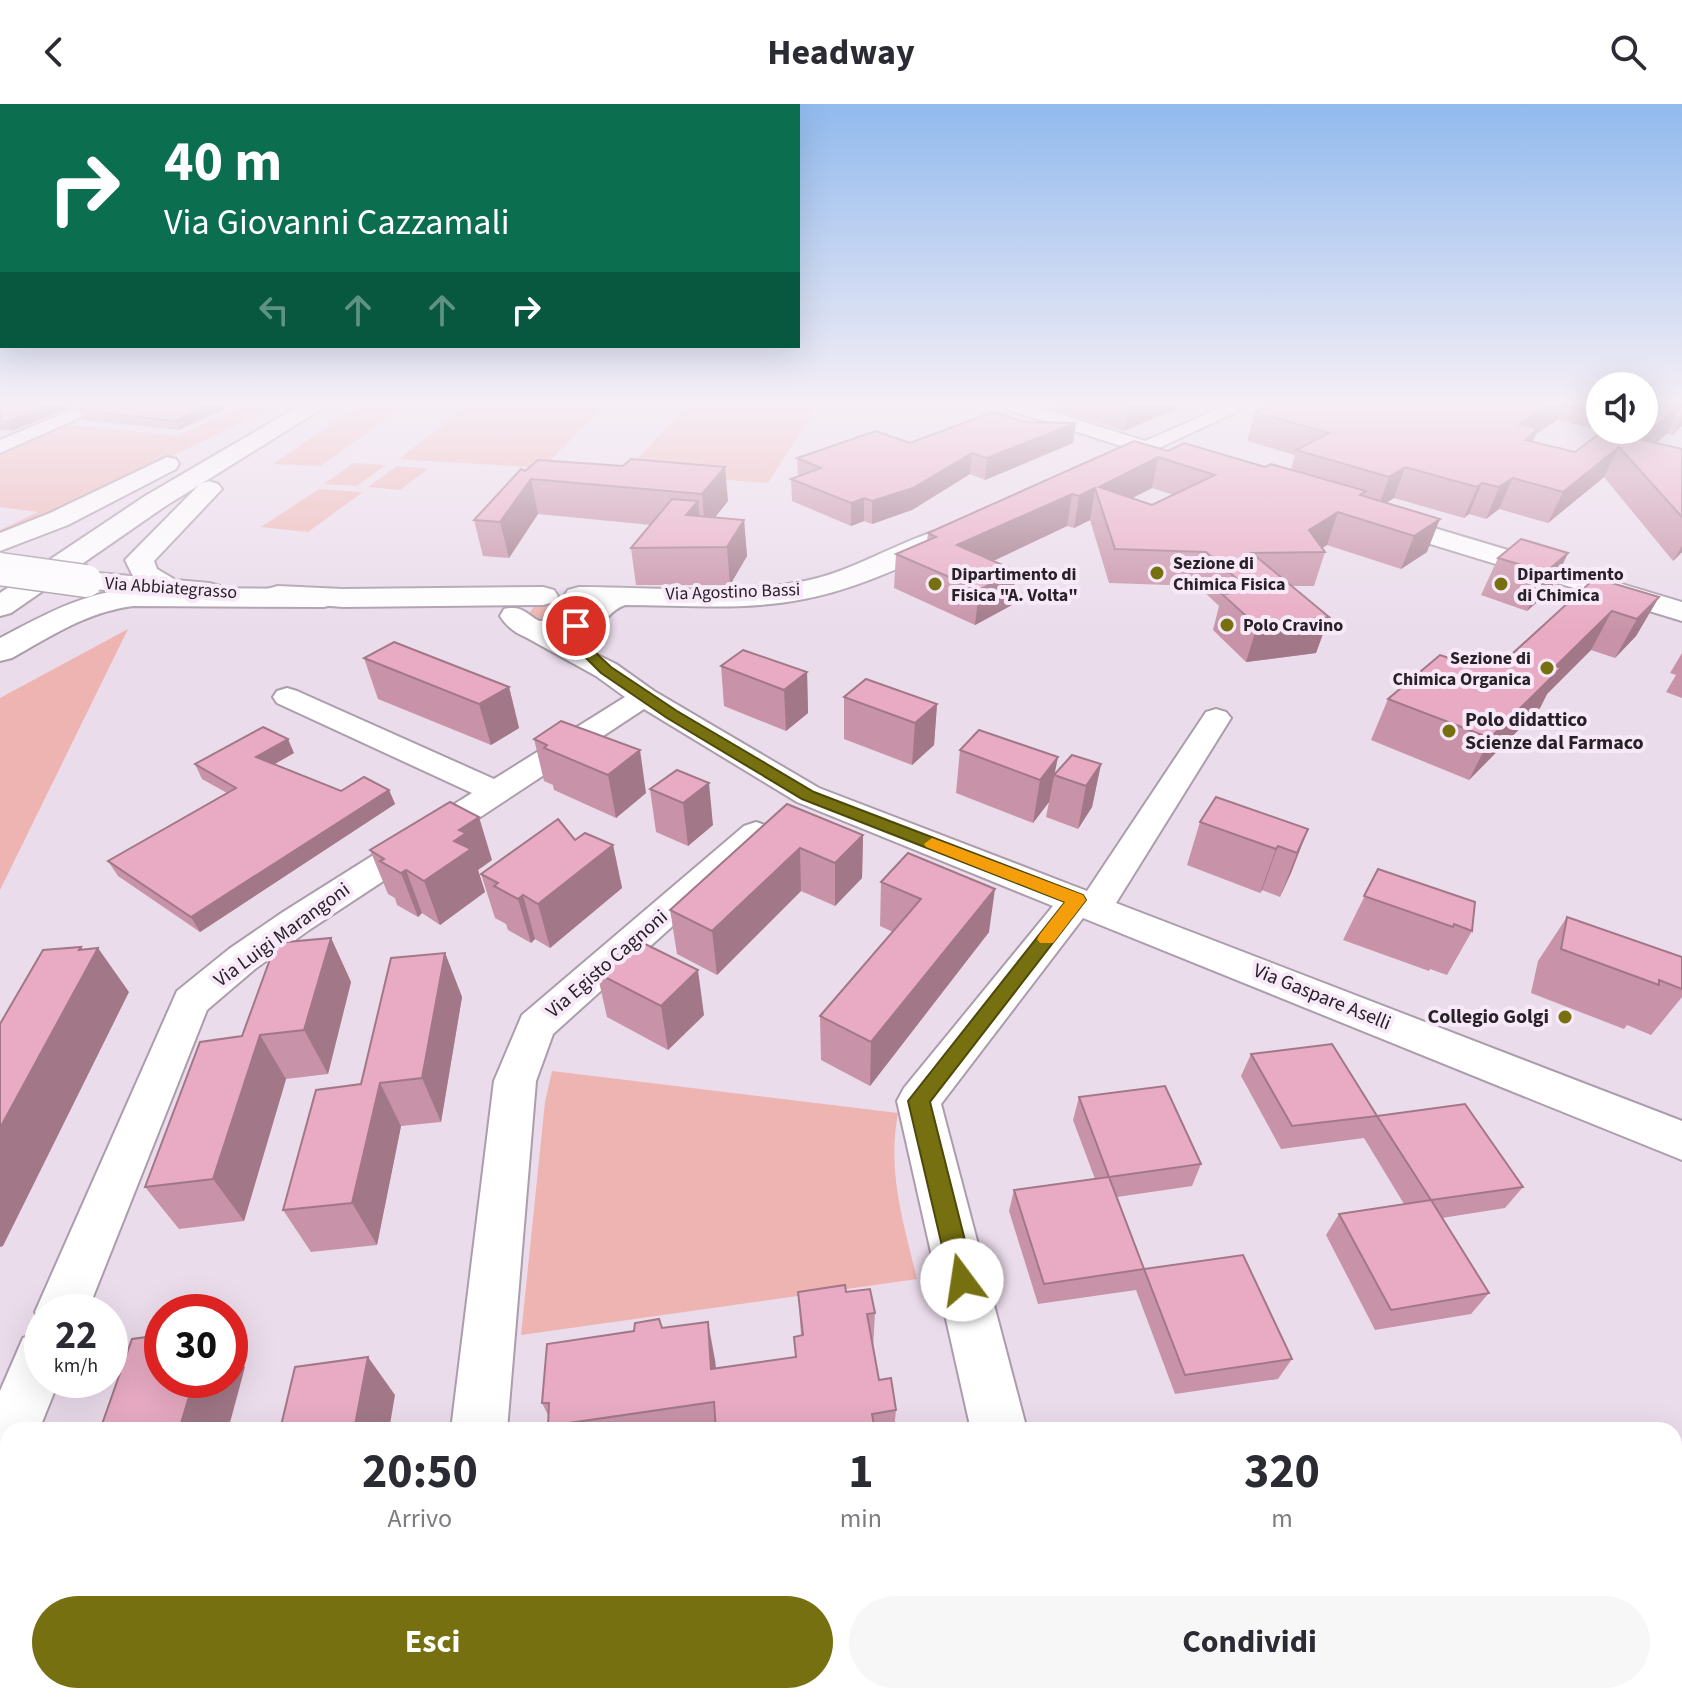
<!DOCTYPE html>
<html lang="it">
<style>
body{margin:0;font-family:"Source Sans 3",sans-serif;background:#f7f7f7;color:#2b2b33;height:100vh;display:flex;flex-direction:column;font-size:30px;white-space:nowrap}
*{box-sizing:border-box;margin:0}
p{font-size:26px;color:#7c7c81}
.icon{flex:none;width:44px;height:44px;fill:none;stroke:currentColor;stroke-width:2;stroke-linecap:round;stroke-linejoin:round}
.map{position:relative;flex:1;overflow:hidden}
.drawer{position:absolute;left:0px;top:1318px;width:1682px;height:282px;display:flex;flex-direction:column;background:#fff;border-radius:24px 24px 0 0;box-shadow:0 8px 32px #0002}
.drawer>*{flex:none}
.banner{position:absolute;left:0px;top:0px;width:800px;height:244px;box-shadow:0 8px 32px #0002;background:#0b6e4f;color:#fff;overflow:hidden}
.fabs{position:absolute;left:1586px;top:268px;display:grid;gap:16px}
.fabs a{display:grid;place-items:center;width:72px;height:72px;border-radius:50%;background:#fff;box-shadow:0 8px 32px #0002;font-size:40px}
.speed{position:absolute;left:24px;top:1190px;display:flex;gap:16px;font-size:40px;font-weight:700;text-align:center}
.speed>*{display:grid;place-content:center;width:104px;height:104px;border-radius:50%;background:#fff;box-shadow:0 8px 32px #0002;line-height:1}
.speed small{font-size:20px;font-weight:400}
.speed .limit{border:12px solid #d22;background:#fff;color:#111}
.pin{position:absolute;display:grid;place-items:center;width:68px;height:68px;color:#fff;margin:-34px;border:4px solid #fff;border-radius:50%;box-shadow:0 2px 8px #0007}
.me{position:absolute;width:88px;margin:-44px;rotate:346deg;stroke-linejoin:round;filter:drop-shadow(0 0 6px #0008)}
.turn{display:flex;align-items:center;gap:28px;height:168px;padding:0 32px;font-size:36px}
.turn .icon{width:104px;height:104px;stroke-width:2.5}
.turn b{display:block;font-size:56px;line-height:68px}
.lanes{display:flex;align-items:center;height:76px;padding:0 32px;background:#0003;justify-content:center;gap:40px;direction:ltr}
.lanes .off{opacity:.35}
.eta{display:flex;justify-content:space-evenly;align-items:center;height:136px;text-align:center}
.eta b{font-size:48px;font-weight:700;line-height:56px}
.primary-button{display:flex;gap:16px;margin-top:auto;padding:16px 32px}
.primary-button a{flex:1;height:92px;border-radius:48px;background:#767010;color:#fff;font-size:32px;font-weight:700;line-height:92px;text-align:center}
.primary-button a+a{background:#f7f7f7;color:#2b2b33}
header{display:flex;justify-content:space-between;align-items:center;height:104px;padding:0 32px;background:#fff;font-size:36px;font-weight:700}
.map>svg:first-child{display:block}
</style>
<header><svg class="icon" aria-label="back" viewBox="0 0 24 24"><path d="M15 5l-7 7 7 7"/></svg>Headway<svg class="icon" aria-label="search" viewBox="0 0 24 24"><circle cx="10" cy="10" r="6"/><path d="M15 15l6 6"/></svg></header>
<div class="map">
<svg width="1682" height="1599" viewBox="0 0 1682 1599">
<rect width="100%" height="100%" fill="#ebdceb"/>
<g fill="#eeb4b2">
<polygon points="241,302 275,302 0,436 0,426 38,408 0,403 0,346 63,320 178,332"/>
<polygon points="358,302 404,302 321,362 273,360"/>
<polygon points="467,302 604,302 543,364 399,355"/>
<polygon points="686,302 817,302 768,379 626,368"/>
<polygon points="354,359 386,361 357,382 324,380"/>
<polygon points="397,362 428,365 400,386 368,383"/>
<polygon points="319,385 363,388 308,428 261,423"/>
<polygon points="554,496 573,497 582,505 575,515 545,521 528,511 535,501"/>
<polygon points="128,525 0,786 0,594"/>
<path d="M552,967l346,42c-11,59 5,108 19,166l-396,56 24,-233z"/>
</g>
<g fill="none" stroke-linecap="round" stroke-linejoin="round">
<defs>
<g id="minor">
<polygon points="81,302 106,302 0,349 0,336"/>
<polygon points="1006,302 1034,302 1145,337 1225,302 1249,302 1146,350 1009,306"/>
<polygon points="529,517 616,560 654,587 819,684 1087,787 1206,608 1216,605 1226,608 1231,614 1116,799 1682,1017 1682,1056 1083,814 941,1000 1027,1326 971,1326 897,997 904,984 1053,802 797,698 644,605 309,826 255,865 207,906 87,1208 42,1208 42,1223 35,1208 177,887 229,845 283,808 472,689 277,599 273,593 277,587 287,584 297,587 494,675 625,593 596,572 520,530 516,525 520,520"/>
<polygon points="756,718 768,722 773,729 768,736 553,930 536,977 507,1326 451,1326 494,977 522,911 744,722"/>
<polygon points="42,1227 42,1276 59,1276 39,1326 8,1326 8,1353 0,1349 0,1287 23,1234"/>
<polygon points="1682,1363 1682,1421 1674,1423 1674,1365"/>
<polygon points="1674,1525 1682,1528 1682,1599 1659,1592 1674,1592"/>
<rect x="417" y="1592" width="66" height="7"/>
<polygon points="1029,1592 1095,1592 1097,1599 1031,1599"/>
</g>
<g id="major">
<polygon points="1374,406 1682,498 1682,517 1365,420 1361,414 1365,408"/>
<path d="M950,423l10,2 4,6 -4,6c-51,22 -101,48 -156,58 -58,12 -120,6 -179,6 -14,5 -18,15 -29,23 -30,20 -77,19 -96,-12l4,-7c18,-4 21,4 35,12l27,-2 18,-14 -16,-3 -4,-6 4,-6 11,-3c71,0 152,8 221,-5 53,-9 98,-42 150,-55z"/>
<polygon points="86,468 209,479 220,482 224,488 220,494 209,497 76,483 71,477 76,471"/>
<polygon points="278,482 343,485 543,483 554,486 558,492 554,498 543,501 343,503 267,497 263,491 267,485"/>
</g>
<g id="highway">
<polygon points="299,302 326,302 164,403 11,509 0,512 0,489 145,392"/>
<polygon points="167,353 176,355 179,360 176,365 68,421 0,447 0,429 50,409"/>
<path d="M209,377l9,3 4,5 -68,72 3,8 32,19 135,1 11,3 4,6 -4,6 -11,3 -191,-1c-46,6 -82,30 -121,52l-12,3v-23c49,-26 92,-50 149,-50l-14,-8 -10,-20 75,-76z"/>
</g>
</defs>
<use href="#minor" stroke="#ab9dab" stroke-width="4"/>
<use href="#major" stroke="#ab9dab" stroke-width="4"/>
<use href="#highway" stroke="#ab9dab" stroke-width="4"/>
<use href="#minor" fill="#fff" fill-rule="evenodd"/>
<use href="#major" fill="#fff" fill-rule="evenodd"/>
<use href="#highway" fill="#fff" fill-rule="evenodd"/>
<defs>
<polyline id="major-bridge" points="0,465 86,477"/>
</defs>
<use href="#major-bridge" stroke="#ab9dab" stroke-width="35" stroke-linecap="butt"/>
<use href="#major-bridge" stroke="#fff" stroke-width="32"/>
</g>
<g fill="#c893a8" fill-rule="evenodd">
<polygon points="0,302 73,302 12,327 0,326"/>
<polygon points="88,302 230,302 179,326 83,316 79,306"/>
<polygon points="1044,302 1183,302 1124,327"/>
<path d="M1268,302h332v24l-43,-10 -21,14 -4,8 43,10 28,-21 -3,-1h44v-24h38v20l-10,9 -5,-1 -11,9 26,6v103l-9,9 -69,-84 -56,46 -49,-14 -13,10 -17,-5 -5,4 -70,-20 -8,5 41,49 -26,17 -74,-24 -5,3 3,4 -11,34h-22l37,31 -13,36 -70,9 -33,-32 6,-24 -21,-20 -89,-3 -19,-63 -16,8 -7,-2 -74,35 19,44 -37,20 -81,-37 2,-34 31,-13 1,-8 240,-82 97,16 26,2 4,-14 -48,-14 8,-29zM1152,384l22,7 -22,10 -20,-7z"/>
<polygon points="910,339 1073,339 985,376 970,370 912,406 872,420 864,417 851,422 792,397 791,375 798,373 797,354"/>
<polygon points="623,362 728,397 714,414 744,416 747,452 730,481 636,481 631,444 651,421 538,410 509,454 483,452 474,416 525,367"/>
<polygon points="1568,449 1550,487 1527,507 1481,491 1498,454"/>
<polygon points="1595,474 1659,493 1636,532 1615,554 1591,546 1547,590 1540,604 1469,676 1371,636 1388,595 1478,563 1500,561"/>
<polygon points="1682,549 1682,594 1666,588 1676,571 1670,569"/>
<polygon points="364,554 509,583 519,624 491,641 378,595"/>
<polygon points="721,562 807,568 808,609 786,627 724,602"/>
<polygon points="844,593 937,600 934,641 912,661 844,635"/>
<polygon points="534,635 646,689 616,714 554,686 553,681 544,677"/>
<polygon points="960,646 1055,669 1101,660 1092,703 1078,725 1046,713 1049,698 1033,719 956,689"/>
<polygon points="294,649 275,660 341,687 389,686 395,700 200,828 118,772 108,757 227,689 202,675 195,660"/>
<polygon points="677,666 713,721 688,742 656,728 650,685"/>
<polygon points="787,700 863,731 862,774 835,802 801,787 717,871 677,850 670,806"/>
<polygon points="1200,718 1308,725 1291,769 1280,793 1262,786 1260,789 1187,761"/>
<polygon points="613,741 622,784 550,844 535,835 531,839 508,826 506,820 495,814 481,770"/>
<polygon points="370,746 492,756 478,766 485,788 440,821 422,809 418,813 397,801 395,794 388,790"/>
<polygon points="908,749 989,828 870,982 821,956 820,912 893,828 880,822 881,778"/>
<polygon points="1378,765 1472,827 1447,871 1430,865 1429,867 1343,836"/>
<polygon points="1567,813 1682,853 1682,893 1651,931 1627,921 1624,925 1531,889 1538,857"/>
<polygon points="331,834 351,878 328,970 286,975 244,1117 179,1125 145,1083 242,932"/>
<polygon points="445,849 462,893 441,1018 401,1022 377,1141 311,1148 283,1106 361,980"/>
<polygon points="597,869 704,911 668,946 607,913"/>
<polygon points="1251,950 1523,1083 1505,1104 1442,1114 1489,1189 1471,1210 1375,1226 1326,1131 1339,1110 1404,1100 1364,1034 1281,1045 1241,972"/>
<polygon points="1079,993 1201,1060 1192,1082 1117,1093 1144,1165 1292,1255 1278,1275 1175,1290 1136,1186 1038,1200 1009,1107 1014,1086 1095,1075 1073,1016"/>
<polygon points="798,1188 846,1188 875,1209 873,1244 879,1276 896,1306 894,1326 550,1326 548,1322 549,1313 542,1299 662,1224 715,1256 716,1264 796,1253 801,1231"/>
<polygon points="1169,1592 1277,1592 1280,1599 1171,1599"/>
</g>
<g fill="#a27888">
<polygon points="46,302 73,302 12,327 8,318"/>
<polygon points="206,302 230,302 179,326 175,317"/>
<polygon points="1129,302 1183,302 1124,327"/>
<polygon points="1547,302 1563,302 1557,316 1536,330 1525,354 1519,320"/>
<polygon points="1681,302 1667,330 1632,358 1639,335"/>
<polygon points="1682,312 1682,322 1672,331"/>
<polygon points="1076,319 1073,339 985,376 987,354"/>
<polygon points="1619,343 1604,373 1548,419 1563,388"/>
<polygon points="972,349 970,370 912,406 872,420 872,397"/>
<polygon points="1158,353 1152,384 1103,409 1099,383"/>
<polygon points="725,363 728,397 705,426 702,390"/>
<polygon points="1405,363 1394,394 1378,404 1389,373"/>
<polygon points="1513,374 1499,405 1486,415 1499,383"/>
<polygon points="531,375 538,410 509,454 500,418"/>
<polygon points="1482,379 1469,410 1464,414 1477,383"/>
<polygon points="1095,384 1090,416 1074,424 1079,392"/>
<polygon points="1072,390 1067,422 955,475 957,441"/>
<polygon points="864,394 864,417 851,422 851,399"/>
<polygon points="698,397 701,433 686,411"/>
<polygon points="1338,408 1327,441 1316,448 1309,426"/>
<polygon points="1440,415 1427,448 1401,465 1414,432"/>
<polygon points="744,416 747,452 730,481 727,443"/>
<polygon points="1682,442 1682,448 1673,457"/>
<polygon points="1568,449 1550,487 1527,507 1546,468"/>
<polygon points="1016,467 1012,501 975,521 979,486"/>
<polygon points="1659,493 1636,532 1615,554 1637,515"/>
<polygon points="1612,507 1591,546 1547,590 1540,604 1469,676 1490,634 1556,562"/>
<polygon points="1329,513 1316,549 1246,558 1257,522"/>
<polygon points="807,568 808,609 786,627 784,586"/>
<polygon points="509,583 519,624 491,641 479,600"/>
<polygon points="937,600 934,641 912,661 915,619"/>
<polygon points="288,635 294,649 262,667 256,653"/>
<polygon points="640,646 646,689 616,714 608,671"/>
<polygon points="1058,653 1049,698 1033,719 1040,676"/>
<polygon points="1101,660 1092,703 1078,725 1086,682"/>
<polygon points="709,679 713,721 688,742 683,699"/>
<polygon points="389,686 395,700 200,828 191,813"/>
<polygon points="479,713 492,756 478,766 485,788 440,821 424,777 454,737 459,726"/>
<polygon points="1308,725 1291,769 1280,793 1297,749"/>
<polygon points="863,731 862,774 835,802 835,759"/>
<polygon points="613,741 622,784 550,844 538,800"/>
<polygon points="1278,742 1262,786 1260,789 1276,745"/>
<polygon points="800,744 801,787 717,871 712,827"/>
<polygon points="406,766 422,809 418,813 401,769"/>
<polygon points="995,785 989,828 870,982 871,938"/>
<polygon points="523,791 535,835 531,839 518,795"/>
<polygon points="331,834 351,878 328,970 304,926"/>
<polygon points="81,843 91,857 98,844 129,888 3,1142 0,1143 0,1024"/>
<polygon points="445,849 462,893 441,1018 422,974"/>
<polygon points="698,866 704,911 668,946 661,902"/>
<polygon points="260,931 286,975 244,1117 213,1075"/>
<polygon points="380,979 401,1022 377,1141 352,1099"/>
<polygon points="708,1218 715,1256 719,1302 711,1265"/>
<polygon points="230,1247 245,1263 228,1326 179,1326 194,1276 230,1276"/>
<polygon points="368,1253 395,1291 389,1326 354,1326"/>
<polygon points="27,1592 90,1592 88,1599 24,1599"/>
<polygon points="238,1592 285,1592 283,1599 237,1599"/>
</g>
<g fill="#e8abc3" stroke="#a27888" stroke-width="2" fill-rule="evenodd">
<polygon points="0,302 46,302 8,318 0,317"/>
<polygon points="88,302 206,302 175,317 79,306"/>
<polygon points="1268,302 1547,302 1519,320 1538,325 1525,336 1575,348 1604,326 1644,326 1644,302 1681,302 1639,335 1682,345 1682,413 1619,343 1563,388 1513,374 1499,383 1482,379 1477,383 1405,363 1389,373 1296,346 1329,329 1255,308"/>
<polygon points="993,308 1025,318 1076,319 987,354 972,349 913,384 872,397 864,394 851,399 791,375 821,364 797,354 876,327 910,339"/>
<path d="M1134,337l34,10 16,-8 81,24 6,-3 95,27 -6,4 80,24 -26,17 -76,-24 -29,18 16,22 -73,1 77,64 -72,9 -35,-32 29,-3 -45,-39 -91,-3 -20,-61 -16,8 -7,-2 -115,51 59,26 -37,19 -83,-36 40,-17 -8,-4zM1158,353l57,18 -63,30 -53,-18z"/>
<polygon points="631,355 725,363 702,390 531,375 500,418 474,416 521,365 525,367 538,356 623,362"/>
<polygon points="672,395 698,397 686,411 744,416 727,443 631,444"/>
<polygon points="1521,435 1568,449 1546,468 1498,454"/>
<polygon points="1595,474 1659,493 1637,515 1612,507 1556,562 1561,564 1490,634 1388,595 1440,551 1478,563 1487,556 1500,561"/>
<polygon points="394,538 509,583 479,600 364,554"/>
<polygon points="743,546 807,568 784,586 721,562"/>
<polygon points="866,575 937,600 915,619 844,593"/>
<polygon points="561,617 640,646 608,671 544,644 547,641 534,635"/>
<polygon points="263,623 288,635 256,653 341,687 364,673 389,686 191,813 108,757 236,684 195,660"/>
<polygon points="979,626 1058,653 1040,676 960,646"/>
<polygon points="1072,651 1101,660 1086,682 1054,671"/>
<polygon points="677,666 709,679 683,699 650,685"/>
<polygon points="1216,693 1308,725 1297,749 1278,742 1276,745 1200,718"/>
<polygon points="450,698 479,713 459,726 466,729 454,737 471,745 424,777 406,766 401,769 380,757 384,755 370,746"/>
<polygon points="787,700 863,731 835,759 800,744 712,827 670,806"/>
<polygon points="558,715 575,736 585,729 613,741 538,800 523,791 518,795 494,782 498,779 481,770"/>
<polygon points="908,749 995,785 871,938 820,912 921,795 881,778"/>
<polygon points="1378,765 1475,798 1472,827 1454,820 1453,823 1364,792"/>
<polygon points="1567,813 1682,853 1682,885 1659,876 1659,881 1561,845"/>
<polygon points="331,834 304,926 260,931 213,1075 145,1083 200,938 242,932 276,839"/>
<polygon points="635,835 698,866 661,902 597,869"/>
<polygon points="81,843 79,846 98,844 0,1024 0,920 43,846"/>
<polygon points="445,849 422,974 380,979 352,1099 283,1106 316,986 361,980 391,854"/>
<polygon points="1332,940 1377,1012 1292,1022 1251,950"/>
<polygon points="1165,982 1201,1060 1109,1073 1144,1165 1044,1180 1014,1086 1109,1073 1079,993"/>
<polygon points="1465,1000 1523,1083 1431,1096 1377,1012"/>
<polygon points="1431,1096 1489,1189 1391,1206 1339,1110"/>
<polygon points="1243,1151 1292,1255 1185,1271 1144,1165"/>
<polygon points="845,1181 846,1188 870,1185 875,1209 867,1210 879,1276 891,1274 896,1306 872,1310 874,1321 837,1326 716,1326 714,1298 548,1322 549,1299 542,1299 547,1240 634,1227 635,1219 659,1215 662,1224 708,1218 711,1265 796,1253 794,1233 803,1231 798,1188"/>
<polygon points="162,1231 162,1276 194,1276 179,1326 100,1326 132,1235"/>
<polygon points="368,1253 354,1326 280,1326 295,1263"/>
<polygon points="8,1435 8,1592 27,1592 24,1599 0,1599 0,1437"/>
<polygon points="146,1592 238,1592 237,1599 144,1599"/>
<polygon points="1188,1592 1277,1592 1280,1599 1191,1599"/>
<polygon points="1485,1592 1573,1592 1577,1599 1443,1599"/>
</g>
<linearGradient id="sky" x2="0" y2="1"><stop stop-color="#91baee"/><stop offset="0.57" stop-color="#f6eff6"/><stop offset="1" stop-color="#f6eff6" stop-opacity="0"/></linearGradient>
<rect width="1682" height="526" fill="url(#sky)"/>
<polygon fill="#767010" stroke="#4d490a" stroke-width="2" points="571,519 580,519 583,537 611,563 677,607 814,688 1083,791 1086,796 930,998 975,1176 971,1185 962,1188 953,1185 950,1176 908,997 1065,798 802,695 667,614 601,569 570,538"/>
<polygon fill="#f59e0b" points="932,734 1083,791 1086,796 1053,839 1040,839 1037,835 1040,830 1065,798 926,743 924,740"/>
<g fill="#767010" stroke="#f8e9f9" stroke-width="3">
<circle cx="1157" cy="469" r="8"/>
<circle cx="935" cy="480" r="8"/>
<circle cx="1501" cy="480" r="8"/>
<circle cx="1227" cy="521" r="8"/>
<circle cx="1547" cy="564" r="8"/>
<circle cx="1449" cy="627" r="8"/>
<circle cx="1565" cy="913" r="8"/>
</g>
<g text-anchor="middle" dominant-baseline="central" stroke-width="8" stroke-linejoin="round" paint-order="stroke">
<g font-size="18" font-weight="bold" fill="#282228" stroke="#f8e9f9" text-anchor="start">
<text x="1173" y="459">Sezione di<tspan x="1173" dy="21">Chimica Fisica</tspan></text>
<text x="951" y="470">Dipartimento di<tspan x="951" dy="21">Fisica "A. Volta"</tspan></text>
<text x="1517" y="470">Dipartimento<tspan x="1517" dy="21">di Chimica</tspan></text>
<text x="1243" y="521">Polo Cravino</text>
<text x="1531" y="554" text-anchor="end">Sezione di<tspan x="1531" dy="21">Chimica Organica</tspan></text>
</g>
<g font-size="18" fill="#282228" stroke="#f8e9f9">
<text transform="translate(171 484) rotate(4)">Via Abbiategrasso</text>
<text transform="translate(733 488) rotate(-2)">Via Agostino Bassi</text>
</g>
<g font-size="20" font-weight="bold" fill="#282228" stroke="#f8e9f9" text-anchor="start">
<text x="1465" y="616">Polo didattico<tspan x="1465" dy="23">Scienze dal Farmaco</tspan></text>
<text x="1549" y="913" text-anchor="end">Collegio Golgi</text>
</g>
<g font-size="20" fill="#282228" stroke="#f8e9f9">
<text transform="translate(282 831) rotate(-36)">Via Luigi Marangoni</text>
<text transform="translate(607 860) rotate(-41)">Via Egisto Cagnoni</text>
<text transform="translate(1322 893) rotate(22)">Via Gaspare Aselli</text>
</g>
</g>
</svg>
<div class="fabs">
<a><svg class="icon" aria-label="sound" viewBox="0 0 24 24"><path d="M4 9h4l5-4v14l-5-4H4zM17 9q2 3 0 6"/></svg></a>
</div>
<div class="speed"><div>22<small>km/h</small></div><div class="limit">30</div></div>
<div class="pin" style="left:576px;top:522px;background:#d93025"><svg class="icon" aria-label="arrive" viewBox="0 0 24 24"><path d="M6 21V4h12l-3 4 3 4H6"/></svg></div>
<svg class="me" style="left:962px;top:1176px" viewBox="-20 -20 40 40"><circle r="19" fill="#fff"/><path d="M0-13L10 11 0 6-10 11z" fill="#767010"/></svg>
<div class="banner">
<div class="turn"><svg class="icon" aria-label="right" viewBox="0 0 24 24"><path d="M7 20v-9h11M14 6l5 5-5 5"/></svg><div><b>40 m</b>Via Giovanni Cazzamali</div></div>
<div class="lanes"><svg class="icon off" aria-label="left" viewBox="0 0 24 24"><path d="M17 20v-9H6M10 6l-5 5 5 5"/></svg><svg class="icon off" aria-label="ahead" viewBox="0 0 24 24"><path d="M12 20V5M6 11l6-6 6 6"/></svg><svg class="icon off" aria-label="ahead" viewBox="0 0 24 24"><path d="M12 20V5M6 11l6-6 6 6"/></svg><svg class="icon" aria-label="right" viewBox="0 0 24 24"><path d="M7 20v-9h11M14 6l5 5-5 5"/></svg></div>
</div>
<section class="drawer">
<div class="eta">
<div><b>20:50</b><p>Arrivo</p></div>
<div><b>1</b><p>min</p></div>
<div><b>320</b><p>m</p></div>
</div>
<div class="primary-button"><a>Esci</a><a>Condividi</a></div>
</section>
</div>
